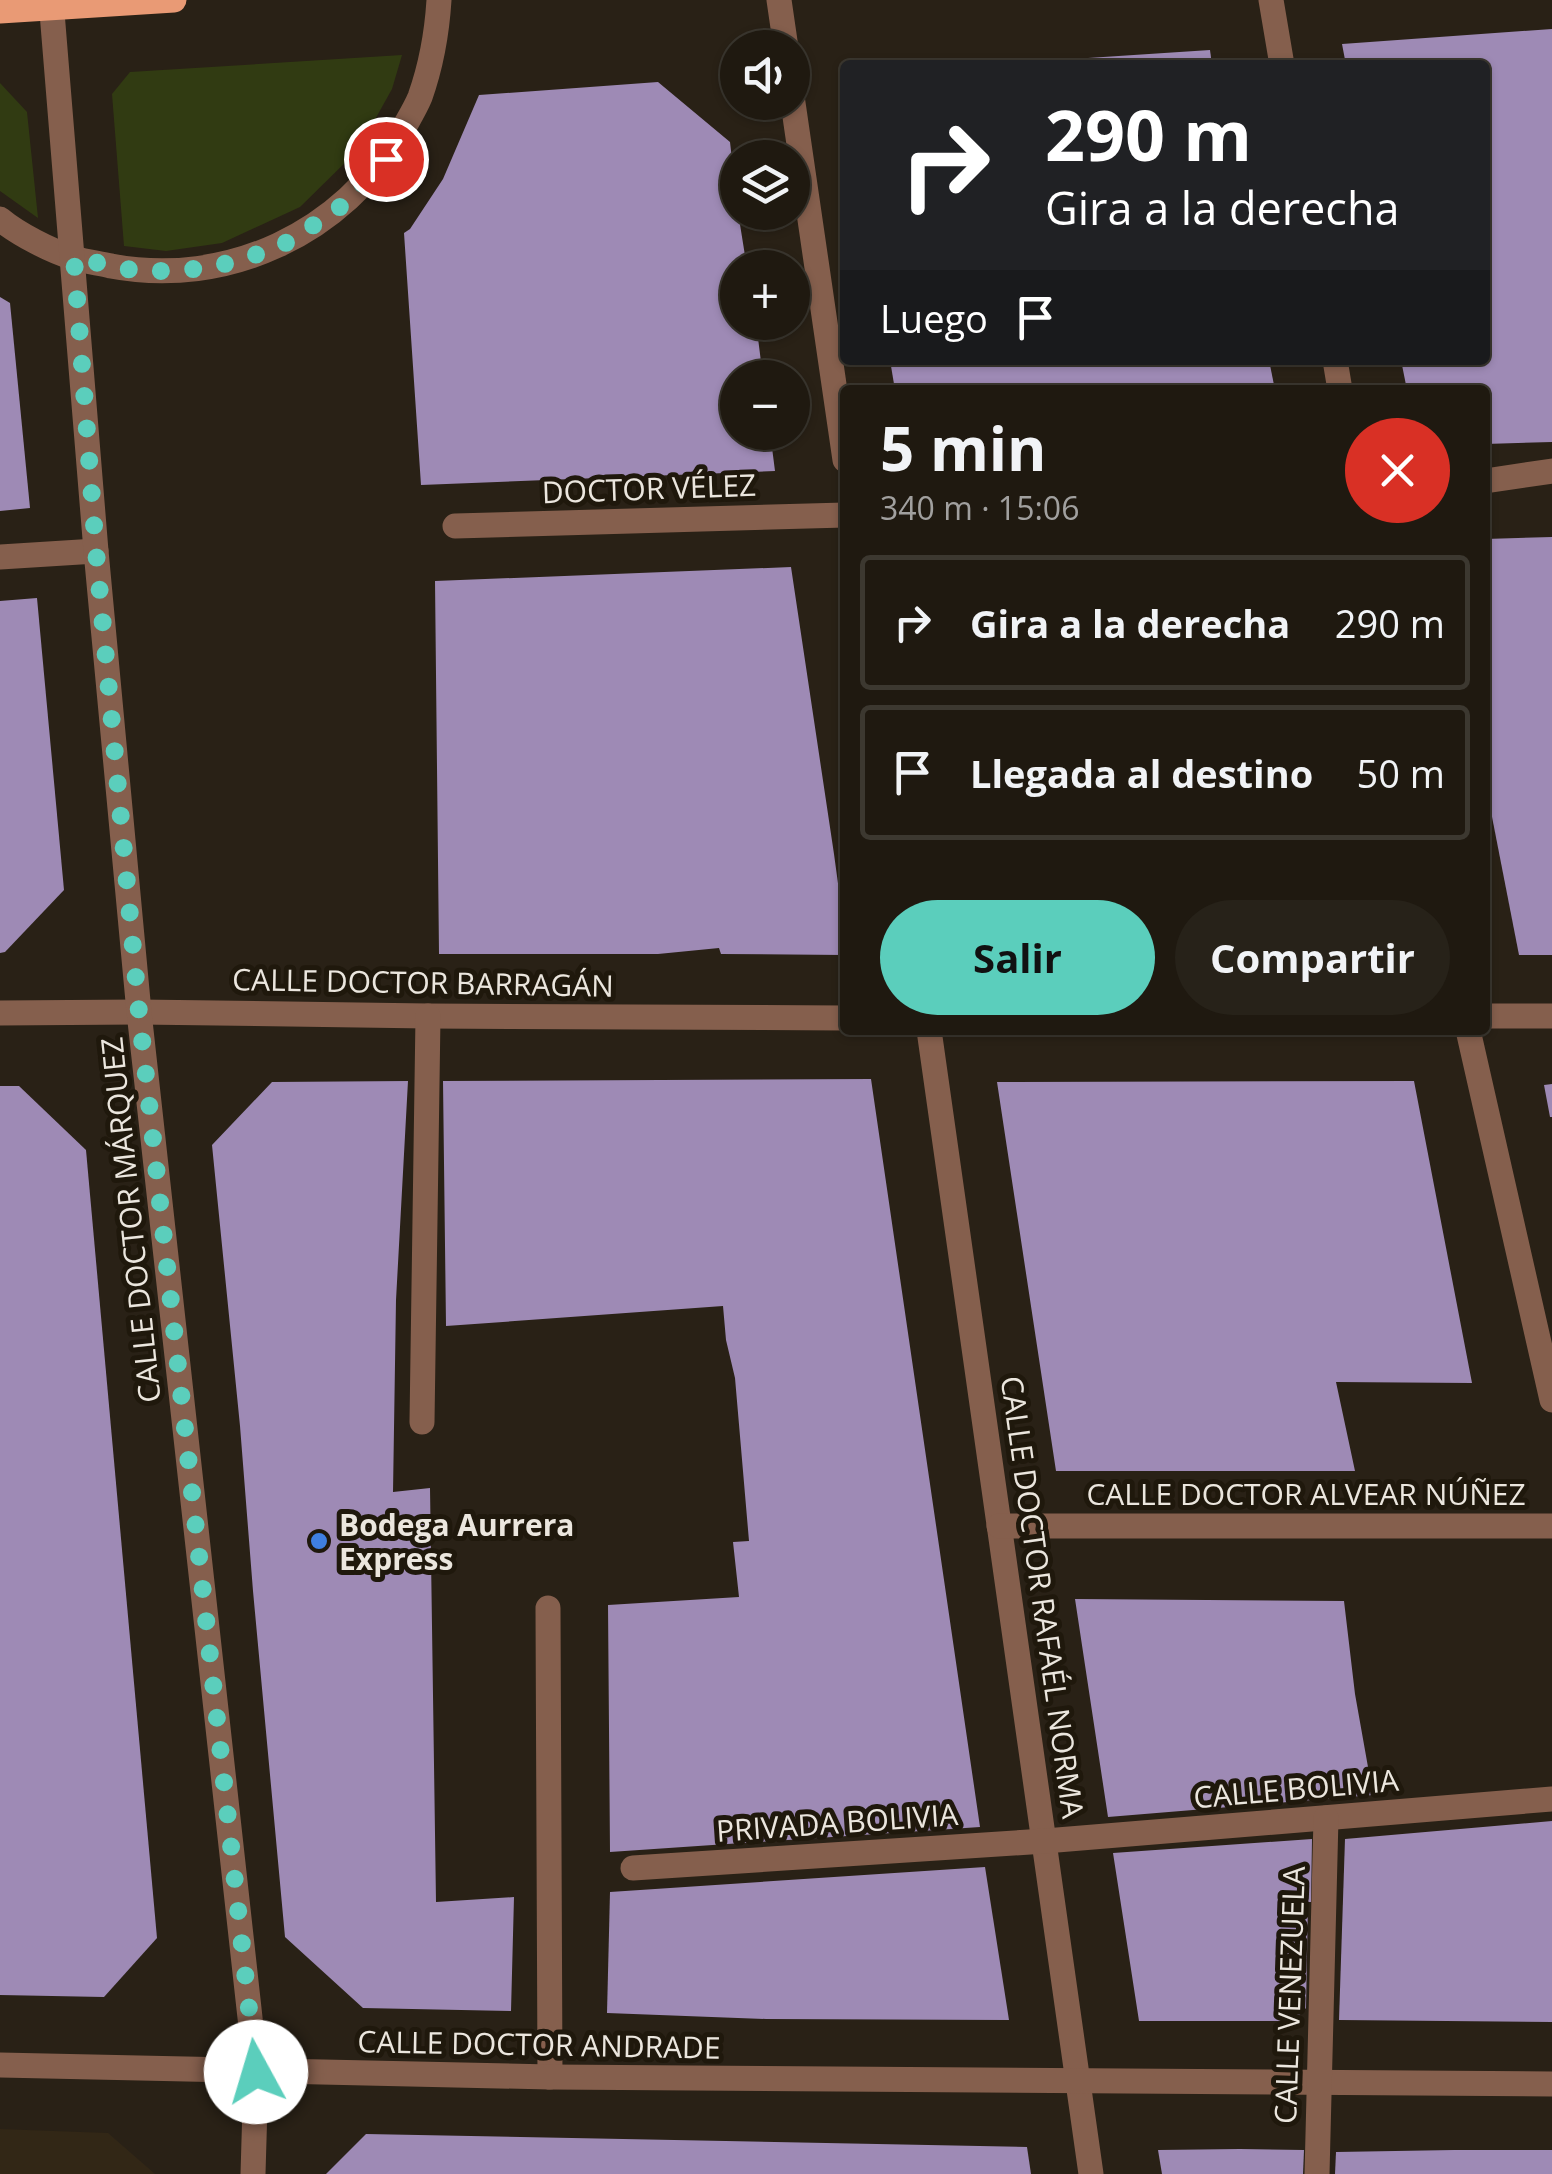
<!DOCTYPE html>
<html lang="es">
<meta charset="utf-8">
<style>
body{margin:0;font-family:"Open Sans",sans-serif;background:#272219;color:#f1f3f6;height:100vh;display:flex;flex-direction:column;font-size:38px;white-space:nowrap}
*{box-sizing:border-box;margin:0}
p{font-size:32px;color:#a1a09f}
.icon{flex:none;width:55px;height:55px;fill:none;stroke:currentColor;stroke-width:2;stroke-linecap:round;stroke-linejoin:round}
.map{position:relative;flex:1;overflow:hidden}
.panel{position:absolute;left:840px;top:385px;width:650px;height:650px;display:flex;flex-direction:column;background:#1f1910;border-radius:10px;box-shadow:0 2px 8px #0004,0 0 0 2px #3c3830}
.panel>*{flex:none}
.banner{position:absolute;left:840px;top:60px;width:650px;height:305px;border-radius:10px;box-shadow:0 2px 8px #0004,0 0 0 2px #3c3830;background:#202124;color:#fff;overflow:hidden}
.buttons{position:absolute;left:720px;top:30px;display:grid;gap:20px}
.buttons a{display:grid;place-items:center;width:90px;height:90px;border-radius:50%;background:#1f1910;box-shadow:0 2px 8px #0004,0 0 0 2px #3c3830;font-size:50px}
.pin{position:absolute;display:grid;place-items:center;width:85px;height:85px;color:#fff;margin:-42px;border:5px solid #fff;border-radius:50%;box-shadow:0 2px 10px #0007}
.me{position:absolute;width:110px;margin:-55px;rotate:354deg;stroke-linejoin:round;filter:drop-shadow(0 0 8px #0008)}
.turn{display:flex;align-items:center;gap:35px;height:210px;padding:0 40px;font-size:45px}
.turn .icon{width:130px;height:130px;stroke-width:2.5}
.turn b{display:block;font-size:70px;line-height:85px}
.then{display:flex;align-items:center;height:95px;padding:0 40px;background:#0003;gap:20px;font-size:38px}
.round{display:grid;place-items:center;flex:none;width:105px;height:105px;border-radius:52px;background:#272219}
.summary{display:flex;align-items:center;justify-content:space-between;height:170px;padding:0 40px}
h1{font-size:60px;font-weight:700;line-height:75px}
.primary-button{display:flex;gap:20px;margin-top:auto;padding:20px 40px}
.primary-button a{flex:1;height:115px;border-radius:60px;background:#5bcebc;color:#111;font-size:40px;font-weight:700;line-height:115px;text-align:center}
.primary-button a+a{background:#272219;color:#f1f3f6}
ul{padding:0;list-style:none}
li{display:flex;align-items:center;gap:30px;height:135px;margin:0 20px 15px;padding:0 20px;border:5px solid #3c3830;border-radius:10px}
li div{flex:1}
li b{display:block;font-size:38px}
li em{font-style:normal}
.map>svg:first-child{display:block}
</style>
<div class="map">
<svg width="1552" height="2174" viewBox="0 0 1552 2174">
<rect width="100%" height="100%" fill="#292116"/>
<polygon fill="#322716" points="0,2129 108,2133 155,2174 0,2174"/>
<g fill="#313b12">
<polygon points="402,55 392,89 358,150 300,207 222,243 166,251 124,246 112,94 130,72"/>
<polygon points="0,83 27,112 38,218 0,191"/>
</g>
<g fill="#9e8ab5">
<polygon points="1552,29 1552,442 1485,444 1485,390 1407,390 1401,360 1485,360 1485,65 1346,65 1342,44"/>
<polygon points="1210,50 1212,65 1027,65 1027,62"/>
<polygon points="658,82 730,142 738,212 747,268 738,268 738,322 756,322 763,378 738,378 738,432 770,432 775,471 421,485 404,233 410,229 443,179 479,95"/>
<polygon points="0,297 10,303 30,508 0,511"/>
<polygon points="890,360 1269,360 1275,390 895,390"/>
<polygon points="1552,537 1552,955 1519,955 1485,781 1485,539"/>
<polygon points="791,567 834,854 845,935 845,955 721,954 719,948 658,954 439,954 435,581"/>
<polygon points="37,598 64,890 5,952 0,953 0,601"/>
<polygon points="871,1079 980,1827 610,1852 608,1605 739,1597 733,1542 749,1541 735,1378 726,1340 723,1306 446,1326 443,1081"/>
<polygon points="408,1081 396,1300 393,1492 430,1488 436,1902 514,1897 511,2011 363,2008 285,1937 253,1591 240,1426 212,1145 272,1082"/>
<polygon points="1414,1081 1472,1383 1336,1382 1355,1471 1056,1471 997,1082"/>
<polygon points="1552,1084 1552,1117 1550,1117 1544,1085"/>
<polygon points="0,1086 19,1086 86,1150 157,1938 104,1997 0,1995"/>
<polygon points="1075,1599 1344,1601 1355,1694 1373,1795 1108,1817"/>
<polygon points="1552,1821 1552,2022 1339,2020 1345,1839"/>
<polygon points="1312,1839 1311,1902 1308,1902 1306,2008 1294,2021 1139,2021 1113,1853"/>
<polygon points="985,1867 1009,2020 766,2019 607,2013 610,1892"/>
<polygon points="366,2134 1027,2147 1031,2174 326,2174"/>
<polygon points="1240,2149 1304,2150 1303,2174 1162,2174 1158,2150"/>
<polygon points="1454,2150 1552,2150 1552,2174 1335,2174 1336,2152"/>
</g>
<g fill="none" stroke-linecap="round" stroke-linejoin="round">
<g stroke="#855f4d" stroke-width="25">
<polyline points="779,0 786,48"/>
<polyline points="1271,0 1282,65"/>
<polyline points="792,96 845,460"/>
<path d="M0,219c18,15 51,32 74,39 12,4 25,5 37,8 116,22 233,-33 291,-135 6,-11 13,-22 18,-34 11,-31 17,-65 19,-97"/>
<polyline points="1335,360 1340,390"/>
<polyline points="1485,481 1552,471"/>
<polyline points="455,526 845,515"/>
<polyline points="0,557 96,551"/>
<polyline points="0,1013 139,1012 428,1016 845,1018"/>
<polyline points="1485,1016 1552,1016"/>
<polyline points="929,1030 1091,2174"/>
<polyline points="1468,1030 1552,1400"/>
<polyline points="422,1422 428,1016"/>
<polyline points="999,1526 1552,1526"/>
<polyline points="548,1608 550,2077"/>
<polyline points="633,1868 1045,1841 1552,1799"/>
<polyline points="0,2065 550,2077 1552,2084"/>
<polyline points="1317,2174 1326,1818"/>
</g>
<polyline stroke="#855f4d" stroke-width="25" points="51,0 96,551 139,1012 256,2072 253,2174"/>
<polyline stroke="#e99a75" stroke-width="25" points="0,11 174,0"/>
</g>
<g fill="none" stroke-linecap="round" stroke-linejoin="round">
<polyline stroke="#5bcebc" stroke-width="18" stroke-dasharray="0 32.4" points="256,2072 139,1012 96,551 74,258 142,272 176,270 211,268 278,248 337,210 386,159"/>
</g>
<circle fill="#3f7fe0" stroke="#1f180c" stroke-width="4" cx="319" cy="1541" r="10"/>
<g text-anchor="middle" dominant-baseline="central" stroke-width="10" stroke-linejoin="round" paint-order="stroke">
<g font-size="30" fill="#ebe6de" stroke="#1f180c">
<text transform="translate(649 488) rotate(-2)">DOCTOR VÉLEZ</text>
<text transform="translate(423 982) rotate(1)">CALLE DOCTOR BARRAGÁN</text>
<text transform="translate(130 1220) rotate(-96)">CALLE DOCTOR MÁRQUEZ</text>
<text x="1306" y="1493">CALLE DOCTOR ALVEAR NÚÑEZ</text>
<text transform="translate(1043 1597) rotate(82)">CALLE DOCTOR RAFAÉL NORMA</text>
<text transform="translate(1296 1788) rotate(-5)">CALLE BOLIVIA</text>
<text transform="translate(837 1822) rotate(-4)">PRIVADA BOLIVIA</text>
<text transform="translate(1289 1995) rotate(-88)">CALLE VENEZUELA</text>
<text transform="translate(539 2044) rotate(1)">CALLE DOCTOR ANDRADE</text>
</g>
<g font-size="30" font-weight="bold" fill="#ebe6de" stroke="#1f180c" text-anchor="start">
<text x="339" y="1524">Bodega Aurrera<tspan x="339" dy="34">Express</tspan></text>
</g>
</g>
</svg>
<div class="buttons">
<a><svg class="icon" aria-label="sound" viewBox="0 0 24 24"><path d="M4 9h4l5-4v14l-5-4H4zM17 9q2 3 0 6"/></svg></a>
<a><svg class="icon" aria-label="layers" viewBox="0 0 24 24"><path d="M12 4l9 5-9 5-9-5zM3 14l9 5 9-5"/></svg></a>
<a>+</a>
<a>−</a>
</div>
<div class="pin" style="left:386px;top:159px;background:#d93025"><svg class="icon" aria-label="arrive" viewBox="0 0 24 24"><path d="M6 21V4h12l-3 4 3 4H6"/></svg></div>
<svg class="me" style="left:256px;top:2072px" viewBox="-20 -20 40 40"><circle r="19" fill="#fff"/><path d="M0-13L10 11 0 6-10 11z" fill="#5bcebc"/></svg>
<div class="banner">
<div class="turn"><svg class="icon" aria-label="right" viewBox="0 0 24 24"><path d="M7 20v-9h11M14 6l5 5-5 5"/></svg><div><b>290 m</b>Gira a la derecha</div></div>
<div class="then">Luego<svg class="icon" aria-label="arrive" viewBox="0 0 24 24"><path d="M6 21V4h12l-3 4 3 4H6"/></svg></div>
</div>
<section class="panel">
<div class="summary"><div><h1>5 min</h1><p>340 m · 15:06</p></div><a class="round" style="background:#d93025;color:#fff"><svg class="icon" aria-label="close" viewBox="0 0 24 24"><path d="M6 6l12 12M18 6L6 18"/></svg></a></div>
<ul>
<li><svg class="icon" aria-label="right" viewBox="0 0 24 24"><path d="M7 20v-9h11M14 6l5 5-5 5"/></svg><div><b>Gira a la derecha</b></div><em>290 m</em></li>
<li><svg class="icon" aria-label="arrive" viewBox="0 0 24 24"><path d="M6 21V4h12l-3 4 3 4H6"/></svg><div><b>Llegada al destino</b></div><em>50 m</em></li>
</ul>
<div class="primary-button"><a>Salir</a><a>Compartir</a></div>
</section>
</div>
